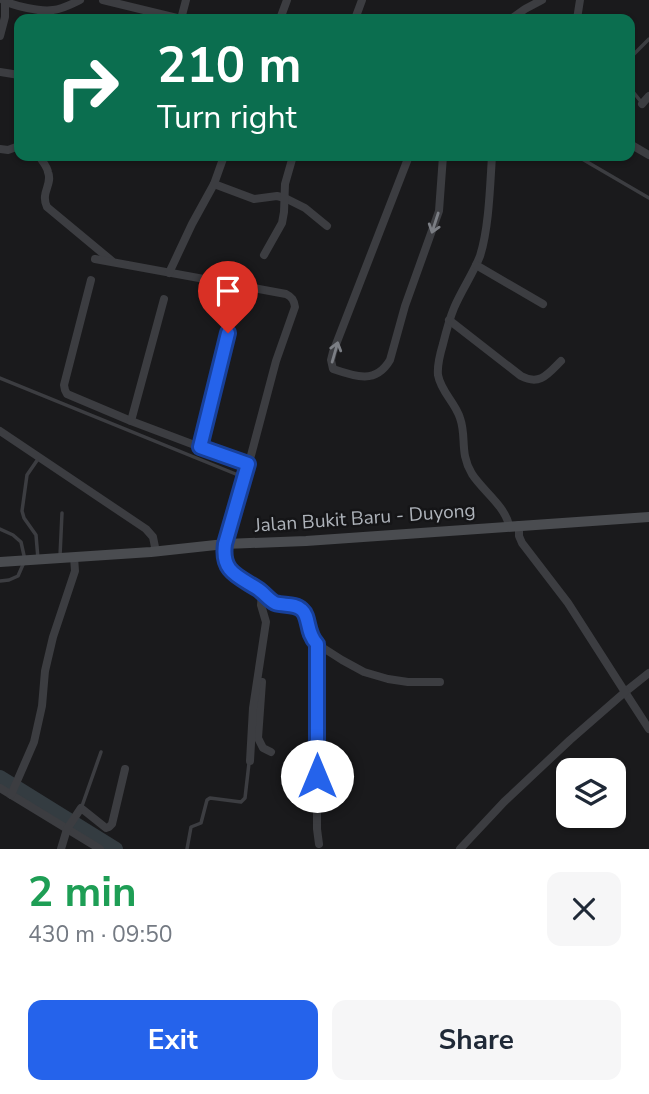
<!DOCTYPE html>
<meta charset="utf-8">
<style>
body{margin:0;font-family:"Nunito Sans",sans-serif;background:#f6f6f7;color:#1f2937;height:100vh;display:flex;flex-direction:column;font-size:26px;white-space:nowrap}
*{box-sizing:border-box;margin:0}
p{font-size:23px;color:#747a83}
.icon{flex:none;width:38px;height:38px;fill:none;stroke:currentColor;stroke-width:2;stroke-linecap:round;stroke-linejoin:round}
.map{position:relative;height:849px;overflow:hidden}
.side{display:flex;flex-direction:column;background:#fff;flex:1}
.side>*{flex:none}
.banner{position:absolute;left:14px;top:14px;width:621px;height:147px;border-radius:14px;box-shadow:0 2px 5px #0004;background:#0b6e4f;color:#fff;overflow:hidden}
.tools{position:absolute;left:556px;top:758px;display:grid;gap:14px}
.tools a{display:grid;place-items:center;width:70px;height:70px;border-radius:14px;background:#fff;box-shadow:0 2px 5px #0004;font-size:35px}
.pin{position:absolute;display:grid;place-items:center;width:60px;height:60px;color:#fff;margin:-72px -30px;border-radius:50% 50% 50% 0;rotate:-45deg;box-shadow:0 0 7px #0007}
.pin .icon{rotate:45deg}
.me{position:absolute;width:77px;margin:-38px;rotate:0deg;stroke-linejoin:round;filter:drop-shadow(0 0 5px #0008)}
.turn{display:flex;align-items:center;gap:24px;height:147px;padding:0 28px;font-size:32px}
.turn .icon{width:91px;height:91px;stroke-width:2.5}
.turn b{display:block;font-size:49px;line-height:60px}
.round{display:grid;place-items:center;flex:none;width:74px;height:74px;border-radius:14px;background:#f6f6f7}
.summary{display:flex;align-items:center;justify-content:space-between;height:119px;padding:0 28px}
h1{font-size:42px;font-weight:700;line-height:52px;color:#1e9e55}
.action{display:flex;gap:14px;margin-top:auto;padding:14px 28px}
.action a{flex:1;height:80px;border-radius:14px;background:#2563eb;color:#fff;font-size:28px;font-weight:700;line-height:80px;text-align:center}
.action a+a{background:#f6f6f7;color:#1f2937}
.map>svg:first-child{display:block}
</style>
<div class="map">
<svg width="649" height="849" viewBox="0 0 649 849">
<rect width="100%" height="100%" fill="#1a1a1c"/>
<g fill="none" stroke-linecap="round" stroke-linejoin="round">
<polyline stroke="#343c41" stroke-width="14" points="0,777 116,849"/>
<g stroke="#3c3d41" stroke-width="3.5">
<polyline points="630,58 649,39"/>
<polyline points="630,88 642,103"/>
<polyline points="577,156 649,198"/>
<polyline points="0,378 243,477"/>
<polyline points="38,459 27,475 22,511 24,518 36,535 38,559"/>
<polyline points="0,529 13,535 21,542 25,560 18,576 9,580 0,581"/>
<polyline points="60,556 62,513"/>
<polyline points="82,806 101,752"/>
<polyline points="187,849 191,827 201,823 207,800 210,798 241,802 245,798 249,763"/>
</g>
<g stroke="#3c3d41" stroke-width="8">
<path d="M3,0c10,6 38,12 50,10 10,-1 19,-6 27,-10"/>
<polyline points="103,0 181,19 186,0"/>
<polyline points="280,19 287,0"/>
<polyline points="355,19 362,0"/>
<polyline points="511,19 525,9 542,0"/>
<polyline points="577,19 580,0"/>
<polyline points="0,36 5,17 5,2"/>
<polyline points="0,72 19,75"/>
<polyline points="642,104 649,96"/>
<polyline points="630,144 649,155"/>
<polyline points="0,149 8,150 19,146"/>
<path d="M39,156c3,5 8,10 9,16 5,13 -8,20 -1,35l65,54"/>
<path d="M409,156l-76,196 -2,8 2,9c23,8 43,15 57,-9l15,-54 34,-95 4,-55"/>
<path d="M492,156c-2,30 -3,72 -12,100 -7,18 -19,35 -26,52 -5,12 -8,24 -11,36 -3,10 -6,21 -5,31 3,17 17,27 22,43 7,20 -1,34 12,56 11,17 32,31 37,51"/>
<polyline points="214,184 254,199 277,196 285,198 305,208 327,226"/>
<polyline points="264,255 282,223 284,212 285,184 293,156"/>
<path d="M95,259l191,35c6,3 8,6 9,13l-19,54 -31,117 -20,66 -1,12 2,7 16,16 33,23 24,6 5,3 2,6 3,17 3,6 5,4 25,16 22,12 24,7 20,3h32"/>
<polyline points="476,265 543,304"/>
<polyline points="169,273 192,224 214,184 224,156"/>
<polyline points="91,280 64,385 65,390 67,394 131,421 229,458 249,464"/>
<path d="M449,320l72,56c19,10 27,-2 40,-15"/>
<polyline points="131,421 164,299"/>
<polyline points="0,431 146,529 153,537 156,552"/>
<polyline points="200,448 233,310"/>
<polyline points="317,644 317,829 319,844"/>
<polyline points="649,673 625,692 649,729"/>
<polyline points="262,682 258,738 263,748 271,752"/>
<polyline points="250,761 253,708 266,622 261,605 262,592"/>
<polyline points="0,788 100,849"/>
<polyline points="11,795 34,742 42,706 45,671 53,637 75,571 74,557"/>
<polyline points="61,849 67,829 81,808 106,828 109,827 112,824 125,769"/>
<polyline points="460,849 504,802 570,740 625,692 568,603 522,543 519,536 519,525"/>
</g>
<polyline stroke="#4a4c50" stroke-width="10" points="0,562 151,552 225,544 306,541 649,517"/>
</g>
<defs><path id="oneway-shaft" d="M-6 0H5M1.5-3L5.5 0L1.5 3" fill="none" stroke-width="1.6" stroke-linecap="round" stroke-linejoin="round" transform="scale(1.75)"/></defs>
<g stroke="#7b7e84">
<use href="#oneway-shaft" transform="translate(435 223) rotate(108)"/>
<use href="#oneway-shaft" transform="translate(335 352) rotate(-74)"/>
</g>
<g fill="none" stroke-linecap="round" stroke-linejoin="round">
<defs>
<path id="route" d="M228,333l-28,114 48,17 -23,80c-4,28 13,32 33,45 6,4 11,11 17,14 9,3 20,0 27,7 8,7 4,23 15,34v132"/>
</defs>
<use href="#route" stroke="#184099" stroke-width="18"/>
<use href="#route" stroke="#2563eb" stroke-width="12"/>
</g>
<g text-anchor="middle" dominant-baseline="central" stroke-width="5" stroke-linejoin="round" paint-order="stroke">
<g font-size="19" fill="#aeb3ba" stroke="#151517">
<text transform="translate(365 518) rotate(-4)">Jalan Bukit Baru - Duyong</text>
</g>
</g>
</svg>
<div class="tools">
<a><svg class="icon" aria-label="layers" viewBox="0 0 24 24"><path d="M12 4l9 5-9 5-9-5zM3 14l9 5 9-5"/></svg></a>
</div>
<div class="pin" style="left:228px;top:333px;background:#d93025"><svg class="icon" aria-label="arrive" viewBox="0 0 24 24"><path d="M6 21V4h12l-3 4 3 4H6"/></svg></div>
<svg class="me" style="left:317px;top:776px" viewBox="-20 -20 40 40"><circle r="19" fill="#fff"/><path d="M0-13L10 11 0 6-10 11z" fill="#2563eb"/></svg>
<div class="banner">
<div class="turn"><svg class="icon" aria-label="right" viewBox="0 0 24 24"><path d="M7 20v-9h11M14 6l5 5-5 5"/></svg><div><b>210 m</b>Turn right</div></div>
</div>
</div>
<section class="side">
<div class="summary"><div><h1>2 min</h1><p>430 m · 09:50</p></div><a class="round"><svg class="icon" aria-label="close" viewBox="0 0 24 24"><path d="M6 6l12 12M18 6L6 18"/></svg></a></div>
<div class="action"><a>Exit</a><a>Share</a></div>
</section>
